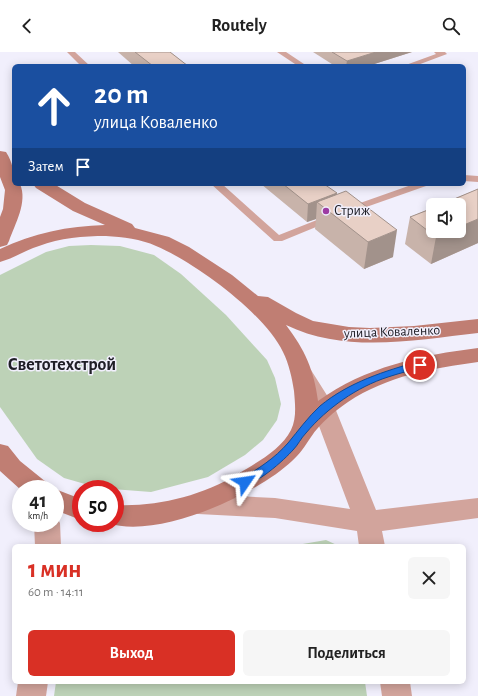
<!DOCTYPE html>
<html lang="ru">
<meta charset="utf-8">
<style>
body{margin:0;font-family:"Alegreya Sans",sans-serif;background:#f6f6f6;color:#222;height:100vh;display:flex;flex-direction:column;font-size:15px;white-space:nowrap}
*{box-sizing:border-box;margin:0}
p{font-size:13px;color:#767676}
.icon{flex:none;width:22px;height:22px;fill:none;stroke:currentColor;stroke-width:2;stroke-linecap:round;stroke-linejoin:round}
.map{position:relative;flex:1;overflow:hidden}
.drawer{position:absolute;left:12px;top:492px;width:454px;height:140px;display:flex;flex-direction:column;background:#fff;border-radius:6px;box-shadow:0 2px 10px #0003}
.drawer>*{flex:none}
.guide{position:absolute;left:12px;top:12px;width:454px;height:122px;border-radius:6px;box-shadow:0 2px 10px #0003;background:#1a4fa0;color:#fff;overflow:hidden}
.buttons{position:absolute;left:426px;top:146px;display:grid;gap:8px}
.buttons a{display:grid;place-items:center;width:40px;height:40px;border-radius:6px;background:#fff;box-shadow:0 2px 10px #0003;font-size:20px}
.speed{position:absolute;left:12px;top:428px;display:flex;gap:8px;font-size:20px;font-weight:700;text-align:center}
.speed>*{display:grid;place-content:center;width:52px;height:52px;border-radius:50%;background:#fff;box-shadow:0 2px 10px #0003;line-height:1}
.speed small{font-size:10px;font-weight:400}
.speed .limit{border:6px solid #d22;background:#fff;color:#111}
.pin{position:absolute;display:grid;place-items:center;width:34px;height:34px;color:#fff;margin:-17px;border:2px solid #fff;border-radius:50%;box-shadow:0 1px 4px #0007}
.me{position:absolute;width:44px;margin:-22px;rotate:58deg;stroke-linejoin:round;filter:drop-shadow(0 0 3px #0008)}
.turn{display:flex;align-items:center;gap:14px;height:84px;padding:0 16px;font-size:18px}
.turn .icon{width:52px;height:52px;stroke-width:2.5}
.turn b{display:block;font-size:28px;line-height:34px}
.then{display:flex;align-items:center;height:38px;padding:0 16px;background:#0003;gap:8px;font-size:15px}
.round{display:grid;place-items:center;flex:none;width:42px;height:42px;border-radius:6px;background:#f6f6f6}
.head{display:flex;align-items:center;justify-content:space-between;height:68px;padding:0 16px}
h1{font-size:24px;font-weight:600;line-height:30px;color:#d93025}
.action{display:flex;gap:8px;margin-top:auto;padding:8px 16px}
.action a{flex:1;height:46px;border-radius:6px;background:#d93025;color:#fff;font-size:16px;font-weight:600;line-height:46px;text-align:center}
.action a+a{background:#f6f6f6;color:#222}
header{display:flex;justify-content:space-between;align-items:center;height:52px;padding:0 16px;background:#fff;font-size:18px;font-weight:600}
.map>svg:first-child{display:block}
</style>
<header><svg class="icon" aria-label="back" viewBox="0 0 24 24"><path d="M15 5l-7 7 7 7"/></svg>Routely<svg class="icon" aria-label="search" viewBox="0 0 24 24"><circle cx="10" cy="10" r="6"/><path d="M15 15l6 6"/></svg></header>
<div class="map">
<svg width="478" height="644" viewBox="0 0 478 644">
<rect width="100%" height="100%" fill="#f1effc"/>
<g fill="#bdd2b7">
<polygon points="91,193 120,194 154,203 181,222 226,263 267,308 275,326 281,352 277,368 263,388 245,403 208,425 151,440 99,436 64,426 37,407 0,355 0,223 46,200 69,194"/>
<polygon points="326,488 339,494 291,494"/>
<polygon points="56,630 365,630 367,644 54,644"/>
</g>
<g fill="none" stroke-linecap="round" stroke-linejoin="round">
<g fill="#d2a49c" fill-rule="evenodd">
<polygon points="67,0 75,0 90,14 81,14"/>
<polygon points="277,0 286,0 307,14 298,14"/>
<polygon points="434,0 445,0 447,2 415,14 403,14 436,2"/>
<polygon points="464,123 478,124 478,130 464,129"/>
<polygon points="211,132 222,132 279,183 327,164 333,164 335,166 333,168 282,189 274,189"/>
<polygon points="414,132 428,132 426,134 352,160 349,161 344,158 346,156"/>
</g>
<g fill="#d2a49c" fill-rule="evenodd">
<polygon points="303,316 311,318 335,356 376,458 478,446 478,466 382,479 385,494 359,494 357,479 275,466 198,462 189,459 185,452 189,445 198,442 275,446 350,457 313,358 292,324 295,318"/>
<polygon points="55,463 60,471 61,494 35,494 34,471 55,471"/>
<polygon points="18,630 48,630 46,644 16,644"/>
<polygon points="380,630 410,630 412,644 382,644"/>
</g>
<g fill="#c07e73" fill-rule="evenodd">
<path d="M0,99l6,1c7,11 8,20 8,32h6c8,18 -5,40 -11,57l-2,4 -7,2v-30l3,-8 2,-19 -5,-13z"/>
<path d="M33,132h21l31,19 47,21 3,4 34,9 20,10 43,28 26,21 10,1 28,16 17,8 36,6 21,1 44,-2 64,-7v14c-63,7 -132,21 -192,-8 19,25 28,45 32,76 47,-34 103,-46 160,-53v14c-45,6 -91,14 -130,40 -13,9 -28,21 -37,35 -6,9 -11,17 -19,24 -36,34 -135,79 -184,62h7v-18c42,2 86,-9 123,-31 18,-11 43,-24 53,-44 6,-12 4,-27 3,-39 -2,-13 -5,-27 -11,-39 -19,-39 -87,-89 -127,-106 -15,-7 -33,-9 -50,-10 -23,0 -46,2 -67,10 -13,4 -25,12 -39,16v-13c33,-16 68,-23 105,-24l-32,-14 -37,-23z"/>
<polygon points="0,392 8,394 20,409 46,430 49,437 21,438 0,419"/>
<polygon points="55,437 81,447 81,468 55,458"/>
</g>
</g>
<g fill="#c8b3aa">
<polygon points="118,0 170,0 188,14 134,14"/>
<polygon points="313,0 412,0 368,14 335,14"/>
<polygon points="261,132 324,132 337,143 393,205 364,217 315,177 316,167 307,170"/>
<polygon points="478,137 478,191 431,212 405,192 410,165"/>
</g>
<g fill="#a2928b">
<polygon points="376,0 412,0 368,14 346,14 347,9"/>
<polygon points="337,141 335,159 317,150 316,167 307,170 308,152"/>
<polygon points="478,167 478,191 431,212 436,185 450,179 459,179 459,175"/>
<polygon points="397,178 393,205 364,217 368,190"/>
</g>
<g fill="#e8d0c6" stroke="#a2928b">
<polygon points="135,0 170,0 188,14 153,14"/>
<polygon points="332,0 376,0 347,9"/>
<polygon points="283,132 324,132 337,141 308,152"/>
<polygon points="478,137 478,167 459,175 459,153 440,153"/>
<polygon points="346,139 397,178 368,190 317,150"/>
<polygon points="433,156 433,179 450,179 436,185 410,165"/>
</g>
<path fill="#1a73e8" stroke="#114b97" d="M420,309l5,4 -1,2c-12,3 -24,6 -36,10 -31,10 -61,31 -82,56 -5,5 -8,12 -13,17 -8,9 -39,38 -52,34l-1,-2 1,-3c17,-10 34,-21 47,-36 10,-12 20,-26 32,-37 29,-24 65,-35 100,-45z"/>
<circle fill="#9d3ca3" stroke="#f1effc" stroke-width="1.5" cx="326" cy="159" r="4"/>
<g text-anchor="middle" dominant-baseline="central" stroke-width="3" stroke-linejoin="round" paint-order="stroke">
<g font-size="14" fill="#1f1e26" stroke="#f1effc" text-anchor="start">
<text x="334" y="159">Стриж</text>
</g>
<g font-size="14" fill="#1f1e26" stroke="#f1effc">
<text transform="translate(392 280) rotate(-2)">улица Коваленко</text>
</g>
<g font-size="18" font-weight="bold" fill="#1f1e26" stroke="#f1effc">
<text x="62" y="313">Светотехстрой</text>
</g>
</g>
</svg>
<div class="buttons">
<a><svg class="icon" aria-label="sound" viewBox="0 0 24 24"><path d="M4 9h4l5-4v14l-5-4H4zM17 9q2 3 0 6"/></svg></a>
</div>
<div class="speed"><div>41<small>km/h</small></div><div class="limit">50</div></div>
<div class="pin" style="left:420px;top:313px;background:#d93025"><svg class="icon" aria-label="arrive" viewBox="0 0 24 24"><path d="M6 21V4h12l-3 4 3 4H6"/></svg></div>
<svg class="me" style="left:245px;top:430px" viewBox="-20 -20 40 40"><path d="M0-17L14 15 0 8-14 15z" fill="#1a73e8" stroke="#fff" stroke-width="4"/></svg>
<div class="guide">
<div class="turn"><svg class="icon" aria-label="ahead" viewBox="0 0 24 24"><path d="M12 20V5M6 11l6-6 6 6"/></svg><div><b>20 m</b>улица Коваленко</div></div>
<div class="then">Затем<svg class="icon" aria-label="arrive" viewBox="0 0 24 24"><path d="M6 21V4h12l-3 4 3 4H6"/></svg></div>
</div>
<section class="drawer">
<div class="head"><div><h1>1 мин</h1><p>60 m · 14:11</p></div><a class="round"><svg class="icon" aria-label="close" viewBox="0 0 24 24"><path d="M6 6l12 12M18 6L6 18"/></svg></a></div>
<div class="action"><a>Выход</a><a>Поделиться</a></div>
</section>
</div>
